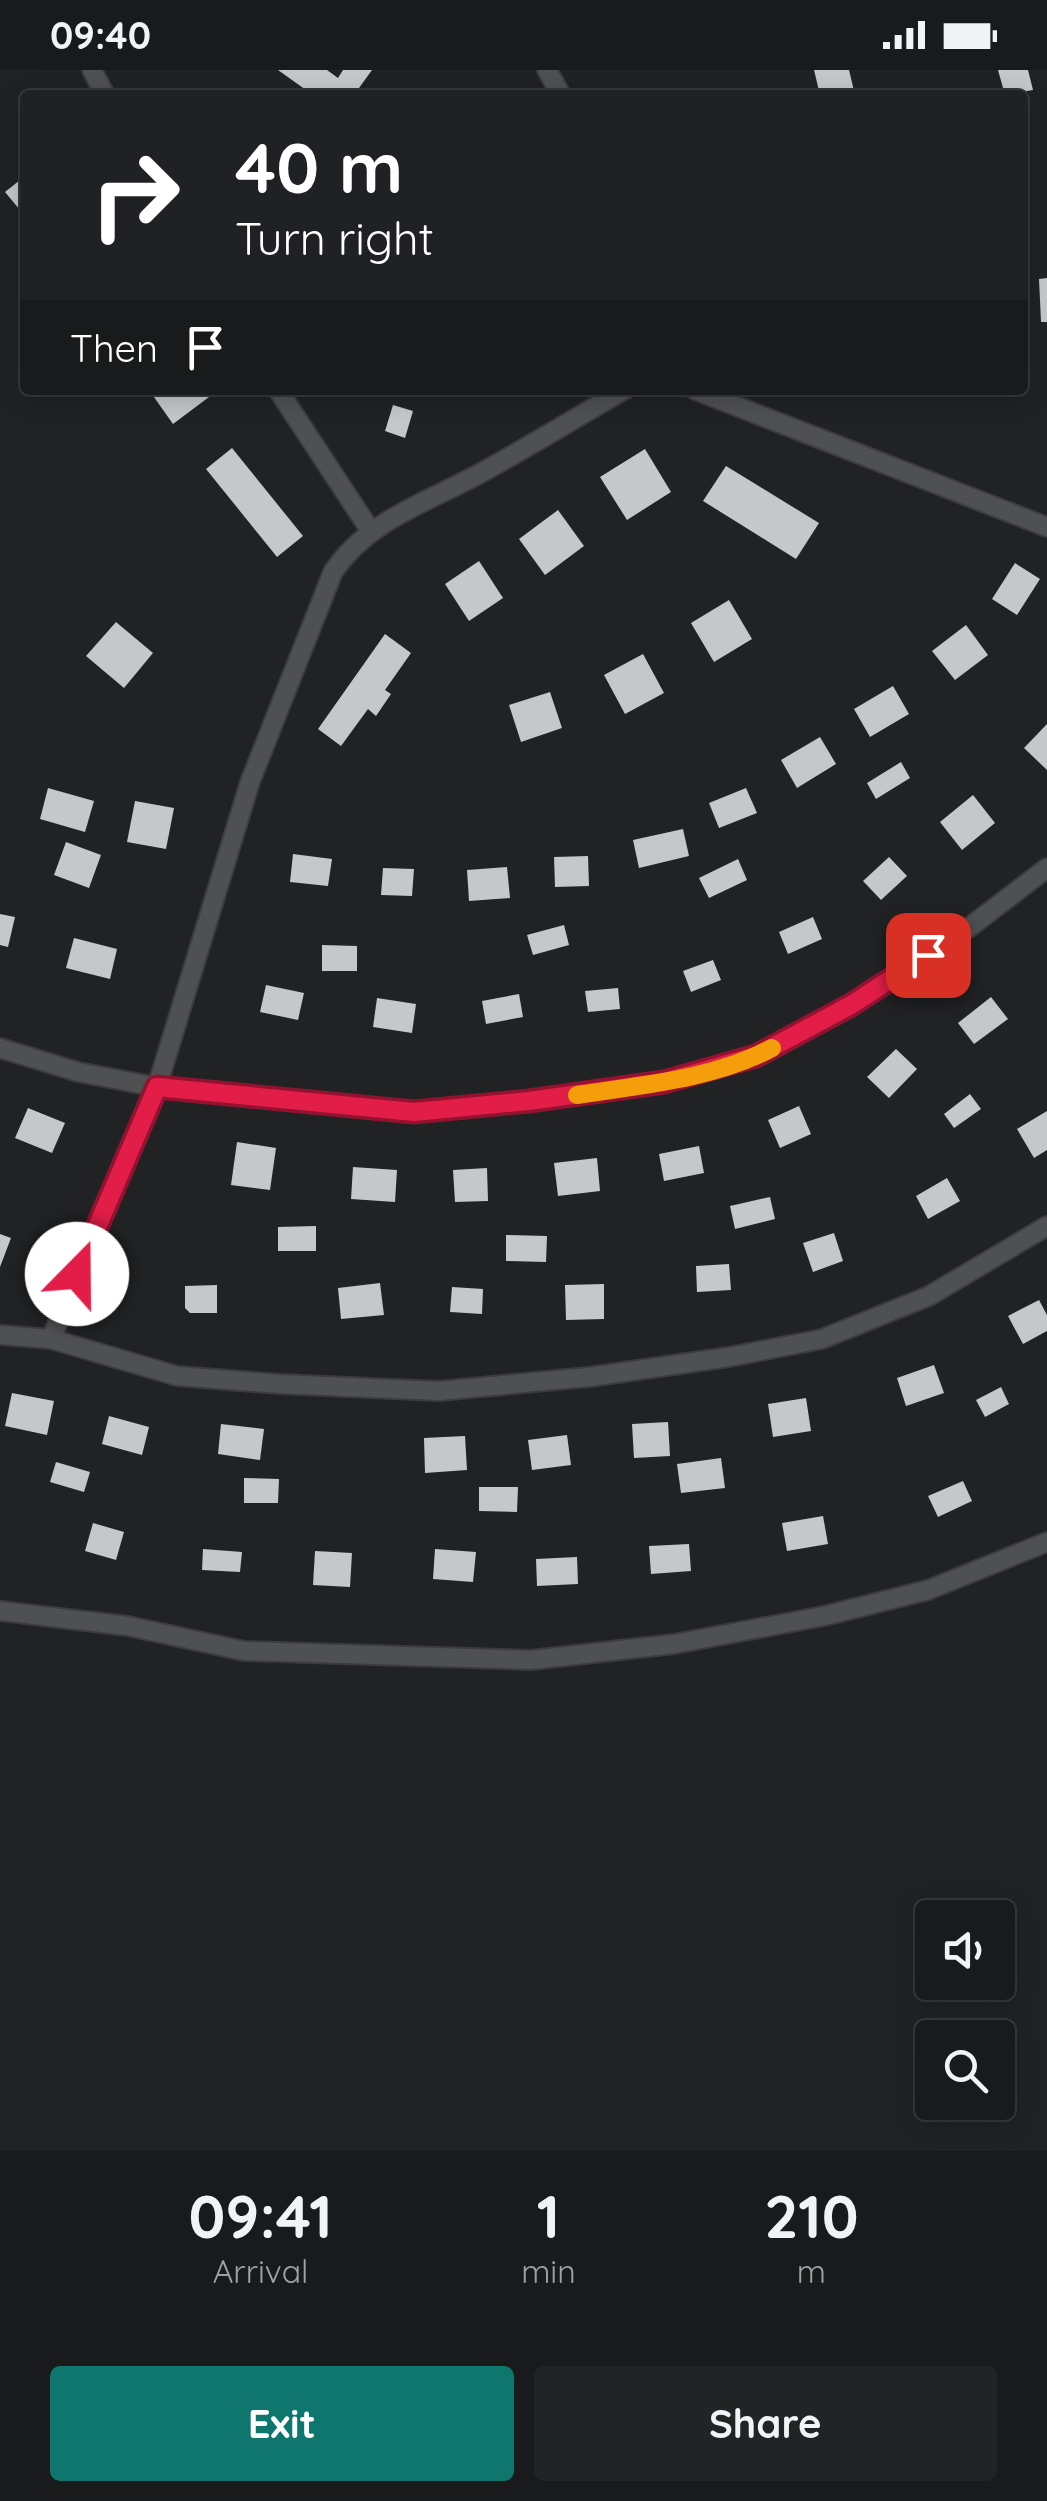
<!DOCTYPE html>
<style>
body{margin:0;font-family:Quicksand,sans-serif;background:#222324;color:#f1f3f6;height:100vh;display:flex;flex-direction:column;font-size:38px;white-space:nowrap}
*{box-sizing:border-box;margin:0}
p{font-size:32px;color:#9fa1a3}
.icon{flex:none;width:55px;height:55px;fill:none;stroke:currentColor;stroke-width:2;stroke-linecap:round;stroke-linejoin:round}
.map{position:relative;height:2081px;overflow:hidden}
.details{display:flex;flex-direction:column;background:#191a1b;flex:1}
.details>*{flex:none}
.hud{position:absolute;left:20px;top:20px;width:1008px;height:305px;border-radius:10px;box-shadow:0 5px 25px #0003,0 0 0 2px #37383a;background:#202124;color:#fff;overflow:hidden}
.controls{position:absolute;left:915px;top:1830px;display:grid;gap:20px}
.controls a{display:grid;place-items:center;width:100px;height:100px;border-radius:10px;background:#191a1b;box-shadow:0 5px 25px #0003,0 0 0 2px #37383a;font-size:50px}
.pin{position:absolute;display:grid;place-items:center;width:85px;height:85px;color:#fff;margin:-42px;border-radius:20px;box-shadow:0 5px 15px #0006}
.me{position:absolute;width:110px;margin:-55px;rotate:22deg;stroke-linejoin:round;filter:drop-shadow(0 0 8px #0008)}
.turn{display:flex;align-items:center;gap:35px;height:210px;padding:0 50px;font-size:45px}
.turn .icon{width:130px;height:130px;stroke-width:2.5}
.turn b{display:block;font-size:70px;line-height:85px}
.then{display:flex;align-items:center;height:95px;padding:0 50px;background:#0003;gap:20px;font-size:38px}
.eta{display:flex;justify-content:space-evenly;align-items:center;height:170px;text-align:center}
.eta b{font-size:60px;font-weight:700;line-height:70px}
.primary-button{display:flex;gap:20px;margin-top:auto;padding:20px 50px}
.primary-button a{flex:1;height:115px;border-radius:10px;background:#0f766e;color:#fff;font-size:40px;font-weight:700;line-height:115px;text-align:center}
.primary-button a+a{background:#222324;color:#f1f3f6}
.status{display:flex;justify-content:space-between;align-items:center;height:70px;padding:0 50px;background:#191a1b;direction:ltr}
.status svg{height:28px;fill:currentColor}
.map>svg:first-child{display:block}
</style>
<div class="status"><b>09:40</b><svg viewBox="0 0 49 12"><path d="M0 12V9h3v3zM5 12V6h3v6zM10 12V3h3v9zM15 12V0h3v12zM26 1h20v11H26zM47 4h2v5h-2z"/></svg></div>
<div class="map">
<svg width="1047" height="2081" viewBox="0 0 1047 2081">
<rect width="100%" height="100%" fill="#212224"/>
<g fill="#c6c7ca">
<polygon points="278,0 327,0 338,8 343,0 372,0 354,25 313,25"/>
<polygon points="814,0 849,0 855,25 820,25"/>
<polygon points="998,0 1028,0 1033,20 1005,25"/>
<polygon points="25,106 25,146 5,122"/>
<polygon points="1047,208 1047,252 1041,252 1039,209"/>
<polygon points="149,320 203,320 209,327 173,354"/>
<polygon points="393,335 413,341 405,368 385,361"/>
<polygon points="232,378 303,466 277,487 206,399"/>
<polygon points="645,379 671,422 627,450 600,407"/>
<polygon points="726,396 819,453 796,489 703,431"/>
<polygon points="558,440 584,476 545,505 519,469"/>
<polygon points="479,491 503,528 469,551 445,514"/>
<polygon points="1015,493 1040,509 1017,545 992,529"/>
<polygon points="729,530 752,569 714,592 691,553"/>
<polygon points="116,552 153,583 124,618 86,586"/>
<polygon points="966,555 988,585 955,610 932,581"/>
<polygon points="385,564 411,583 385,620 391,624 376,646 368,639 341,676 318,659"/>
<polygon points="643,584 664,623 625,644 604,605"/>
<polygon points="893,616 909,644 870,667 854,639"/>
<polygon points="550,622 562,658 521,672 509,635"/>
<polygon points="1047,654 1047,700 1024,678"/>
<polygon points="820,667 836,694 797,718 781,690"/>
<polygon points="901,692 910,708 876,729 867,713"/>
<polygon points="48,718 94,731 85,762 40,749"/>
<polygon points="746,718 757,743 719,758 709,733"/>
<polygon points="973,725 995,753 962,780 940,752"/>
<polygon points="135,731 174,738 166,779 127,772"/>
<polygon points="683,759 689,786 639,798 633,770"/>
<polygon points="66,772 101,785 89,818 54,805"/>
<polygon points="293,784 332,789 328,816 290,812"/>
<polygon points="588,786 589,816 555,817 554,787"/>
<polygon points="889,787 907,806 881,830 863,811"/>
<polygon points="738,789 747,810 709,828 699,808"/>
<polygon points="507,797 510,828 469,831 467,800"/>
<polygon points="383,798 414,799 412,826 381,825"/>
<polygon points="0,844 15,847 8,877 0,875"/>
<polygon points="813,847 822,869 788,884 779,862"/>
<polygon points="564,855 569,875 533,885 527,865"/>
<polygon points="74,868 117,879 110,909 66,898"/>
<polygon points="322,875 357,876 357,901 322,901"/>
<polygon points="713,890 721,910 691,922 683,901"/>
<polygon points="266,915 304,923 298,950 260,942"/>
<polygon points="618,918 620,939 588,942 585,921"/>
<polygon points="519,924 523,947 486,954 482,931"/>
<polygon points="991,927 1008,949 974,974 958,953"/>
<polygon points="377,928 416,934 412,963 373,957"/>
<polygon points="896,979 917,999 889,1028 867,1007"/>
<polygon points="970,1024 981,1039 954,1058 944,1044"/>
<polygon points="799,1036 811,1064 780,1078 768,1050"/>
<polygon points="28,1038 65,1053 52,1083 15,1068"/>
<polygon points="1047,1041 1047,1080 1034,1088 1017,1059"/>
<polygon points="237,1072 276,1078 270,1120 231,1115"/>
<polygon points="699,1076 704,1103 664,1111 659,1084"/>
<polygon points="597,1088 600,1121 558,1126 554,1093"/>
<polygon points="353,1097 397,1100 395,1132 351,1129"/>
<polygon points="487,1098 488,1131 455,1132 453,1100"/>
<polygon points="947,1108 960,1131 928,1149 916,1126"/>
<polygon points="770,1127 775,1149 735,1159 730,1136"/>
<polygon points="316,1156 316,1181 278,1181 278,1157"/>
<polygon points="834,1163 843,1191 813,1202 803,1173"/>
<polygon points="0,1164 11,1168 0,1197"/>
<polygon points="506,1165 547,1166 546,1192 506,1191"/>
<polygon points="729,1194 731,1220 697,1222 696,1196"/>
<polygon points="380,1213 384,1245 341,1249 338,1218"/>
<polygon points="604,1214 604,1249 566,1250 565,1215"/>
<polygon points="217,1215 217,1243 190,1243 185,1238 185,1216"/>
<polygon points="452,1217 483,1219 482,1244 450,1242"/>
<polygon points="1039,1230 1047,1245 1047,1261 1023,1274 1008,1246"/>
<polygon points="934,1295 944,1323 906,1336 897,1308"/>
<polygon points="1001,1317 1009,1334 985,1347 976,1330"/>
<polygon points="12,1323 54,1331 47,1365 5,1356"/>
<polygon points="806,1328 811,1361 773,1367 768,1334"/>
<polygon points="109,1346 149,1357 142,1385 102,1374"/>
<polygon points="668,1352 670,1386 634,1388 632,1354"/>
<polygon points="221,1354 264,1359 260,1390 218,1384"/>
<polygon points="567,1365 571,1395 532,1400 528,1370"/>
<polygon points="465,1366 467,1400 425,1403 424,1368"/>
<polygon points="721,1388 725,1418 681,1423 677,1394"/>
<polygon points="56,1392 90,1402 84,1422 50,1412"/>
<polygon points="244,1408 279,1409 278,1433 244,1433"/>
<polygon points="963,1411 972,1431 938,1447 928,1426"/>
<polygon points="479,1417 518,1417 517,1442 479,1441"/>
<polygon points="823,1446 828,1474 787,1481 782,1453"/>
<polygon points="93,1453 124,1462 116,1490 85,1481"/>
<polygon points="689,1474 691,1501 651,1504 649,1476"/>
<polygon points="203,1479 242,1482 240,1502 202,1500"/>
<polygon points="435,1479 476,1482 473,1512 433,1509"/>
<polygon points="315,1481 352,1483 350,1517 313,1515"/>
<polygon points="577,1487 578,1514 537,1516 536,1489"/>
</g>
<g fill="none" stroke-linecap="round" stroke-linejoin="round">
<defs>
<g id="service">
<polyline points="92,0 105,25"/>
<polyline points="547,0 561,25"/>
<polyline points="278,320 370,460"/>
<polyline points="695,320 1047,457"/>
<polyline points="0,978 78,1002 157,1017 414,1042 529,1031 664,1012 756,986 851,935 954,869 1047,798"/>
<polyline points="0,1265 51,1269 177,1306 280,1314 439,1321 589,1307 729,1287 822,1269 929,1226 1047,1156"/>
<path d="M51,1269l106,-252 93,-305 83,-210c34,-51 92,-69 144,-97 50,-27 98,-57 147,-85"/>
<polyline points="0,1541 128,1556 244,1581 531,1590 674,1574 824,1546 928,1520 1047,1472"/>
</g>
</defs>
<use href="#service" stroke="#3c3c3e" stroke-width="22"/>
<use href="#service" stroke="#4f5052" stroke-width="18"/>
</g>
<g fill="none" stroke-linecap="round" stroke-linejoin="round">
<defs>
<polyline id="route" points="77,1204 157,1017 414,1042 529,1031 664,1012 756,986 851,935 928,885"/>
</defs>
<use href="#route" stroke="#92132f" stroke-width="25"/>
<use href="#route" stroke="#e11d48" stroke-width="18"/>
<path stroke="#f59e0b" stroke-width="18" d="M577,1025c64,-10 137,-16 195,-47"/>
</g>
</svg>
<div class="controls">
<a><svg class="icon" aria-label="sound" viewBox="0 0 24 24"><path d="M4 9h4l5-4v14l-5-4H4zM17 9q2 3 0 6"/></svg></a>
<a><svg class="icon" aria-label="search" viewBox="0 0 24 24"><circle cx="10" cy="10" r="6"/><path d="M15 15l6 6"/></svg></a>
</div>
<div class="pin" style="left:928px;top:885px;background:#d93025"><svg class="icon" aria-label="arrive" viewBox="0 0 24 24"><path d="M6 21V4h12l-3 4 3 4H6"/></svg></div>
<svg class="me" style="left:77px;top:1204px" viewBox="-20 -20 40 40"><circle r="19" fill="#fff"/><path d="M0-13L10 11 0 6-10 11z" fill="#e11d48"/></svg>
<div class="hud">
<div class="turn"><svg class="icon" aria-label="right" viewBox="0 0 24 24"><path d="M7 20v-9h11M14 6l5 5-5 5"/></svg><div><b>40 m</b>Turn right</div></div>
<div class="then">Then<svg class="icon" aria-label="arrive" viewBox="0 0 24 24"><path d="M6 21V4h12l-3 4 3 4H6"/></svg></div>
</div>
</div>
<section class="details">
<div class="eta">
<div><b>09:41</b><p>Arrival</p></div>
<div><b>1</b><p>min</p></div>
<div><b>210</b><p>m</p></div>
</div>
<div class="primary-button"><a>Exit</a><a>Share</a></div>
</section>
